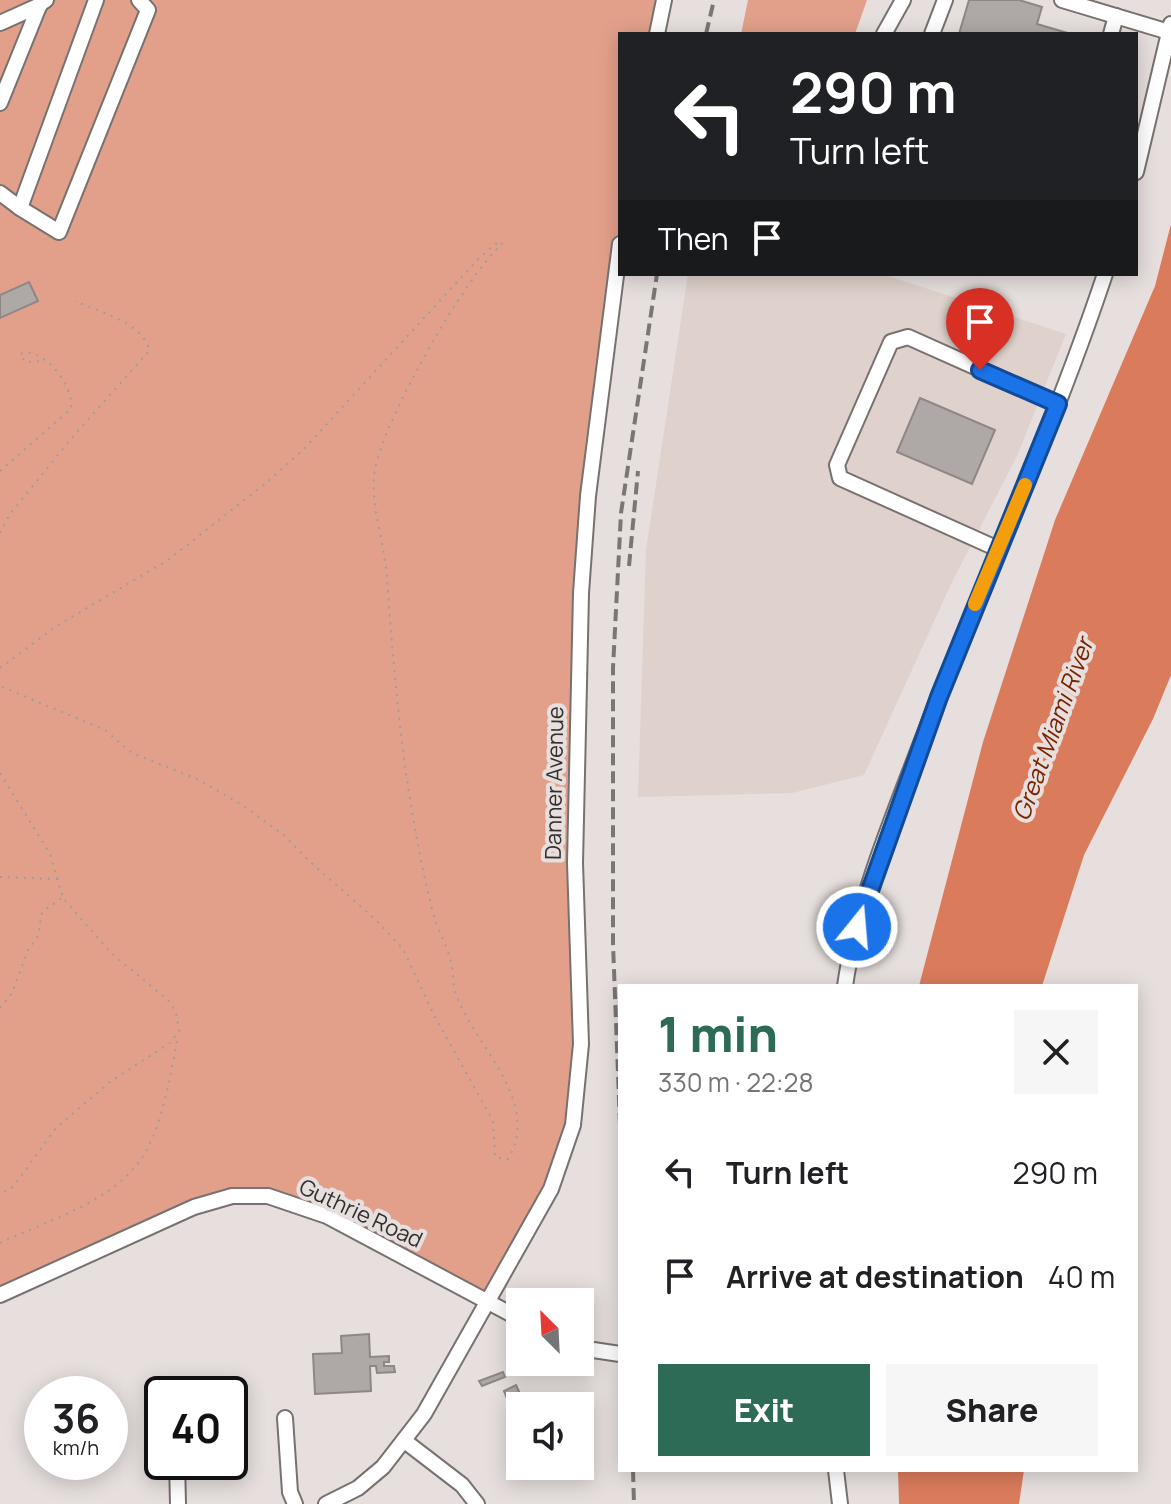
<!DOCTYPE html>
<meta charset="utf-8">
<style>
body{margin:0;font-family:Manrope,sans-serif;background:#f6f6f6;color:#202124;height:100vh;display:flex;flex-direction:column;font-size:30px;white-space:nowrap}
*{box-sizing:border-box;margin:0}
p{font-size:26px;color:#757577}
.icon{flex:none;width:44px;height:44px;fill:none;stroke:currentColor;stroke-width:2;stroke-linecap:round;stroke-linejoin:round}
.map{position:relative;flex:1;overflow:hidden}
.side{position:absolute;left:618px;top:984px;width:520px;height:488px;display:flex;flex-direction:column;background:#fff;border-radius:0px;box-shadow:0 4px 20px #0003}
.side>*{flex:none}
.banner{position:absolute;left:618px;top:32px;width:520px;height:244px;border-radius:0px;box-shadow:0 4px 20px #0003;background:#202124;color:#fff;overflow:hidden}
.needle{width:52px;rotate:336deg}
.buttons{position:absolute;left:506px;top:1288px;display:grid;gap:16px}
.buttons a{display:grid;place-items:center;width:88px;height:88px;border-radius:0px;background:#fff;box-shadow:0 4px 20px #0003;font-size:40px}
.speed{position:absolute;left:24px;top:1376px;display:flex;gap:16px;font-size:40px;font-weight:700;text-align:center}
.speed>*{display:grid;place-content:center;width:104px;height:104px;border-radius:50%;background:#fff;box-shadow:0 4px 20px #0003;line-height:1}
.speed small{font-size:20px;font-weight:400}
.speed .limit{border:4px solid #111;border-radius:12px;background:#fff;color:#111}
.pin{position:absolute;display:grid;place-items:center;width:68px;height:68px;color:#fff;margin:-82px -34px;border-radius:50% 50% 50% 0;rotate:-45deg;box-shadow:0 0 8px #0007}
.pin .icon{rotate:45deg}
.me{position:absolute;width:88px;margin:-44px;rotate:17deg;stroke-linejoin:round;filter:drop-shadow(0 0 6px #0008)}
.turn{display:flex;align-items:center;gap:28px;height:168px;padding:0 40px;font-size:36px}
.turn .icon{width:104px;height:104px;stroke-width:2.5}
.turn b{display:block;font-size:56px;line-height:68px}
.then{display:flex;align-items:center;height:76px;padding:0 40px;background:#0003;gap:16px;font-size:30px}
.round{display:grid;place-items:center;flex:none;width:84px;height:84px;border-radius:0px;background:#f6f6f6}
.summary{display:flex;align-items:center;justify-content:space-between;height:136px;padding:0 40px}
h1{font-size:48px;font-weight:800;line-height:60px;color:#2d6b57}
.button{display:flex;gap:16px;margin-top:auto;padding:16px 40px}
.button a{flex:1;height:92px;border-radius:0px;background:#2d6b57;color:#fff;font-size:32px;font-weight:800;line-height:92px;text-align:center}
.button a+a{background:#f6f6f6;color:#202124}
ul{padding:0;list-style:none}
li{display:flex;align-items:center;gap:24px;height:104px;padding:0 40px}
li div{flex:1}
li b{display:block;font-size:30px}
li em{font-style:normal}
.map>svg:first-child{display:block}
</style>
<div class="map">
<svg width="1171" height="1504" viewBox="0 0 1171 1504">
<rect width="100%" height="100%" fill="#e6dfdd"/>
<polygon fill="#dfd1cc" points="688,274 882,274 1066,334 1017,456 952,582 864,775 792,793 638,797 646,550"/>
<g fill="#e2a08a">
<polygon points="0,0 664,0 657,34 620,34 620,244 581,593 581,1044 565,1156 485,1301 308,1208 232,1196 0,1295"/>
<polygon points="748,0 867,0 855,34 741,34"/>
</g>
<g fill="#da7b5c">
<polygon points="1171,224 1171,675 1153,719 1084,855 1042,986 919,986 983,742 1055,520 1155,286"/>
<polygon points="898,1470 1024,1470 1019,1504 899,1504"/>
</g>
<g fill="#aea8a6" stroke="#8e8785" stroke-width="2">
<polygon points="969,0 1019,0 1042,7 1037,24 1071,34 959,34"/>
<polygon points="29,282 38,301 0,318 0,295"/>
<polygon points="920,398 995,430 972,484 897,452"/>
<polygon points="369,1334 370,1357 389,1356 389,1362 384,1362 384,1366 394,1366 395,1372 377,1373 376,1366 370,1366 371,1391 315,1394 313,1354 342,1353 341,1336"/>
<polygon points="520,1356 520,1362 532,1365 516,1371 511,1360"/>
<polygon points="503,1372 505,1377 482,1386 479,1381"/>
<polygon points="516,1385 525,1405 512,1411 504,1391"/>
</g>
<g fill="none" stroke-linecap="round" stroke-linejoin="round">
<defs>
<g id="minor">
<polyline points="96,0 20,208 59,232 148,10 139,0"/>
<polyline points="1062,0 1169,32"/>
<polyline points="0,23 40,5"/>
<polyline points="657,34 664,0"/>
<polyline points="884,34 903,0"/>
<polyline points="932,34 945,0"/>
<polyline points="1111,34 1116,16"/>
<polyline points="0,103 40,4 46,0"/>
<polyline points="1136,172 1171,24"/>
<polyline points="0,193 20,208"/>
<polyline points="998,549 840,478 837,465 891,342 908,337 1058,404"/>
<path d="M845,986c12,-84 46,-164 76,-243 60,-157 131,-310 184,-469"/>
<polyline points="0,1295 194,1207 232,1196 268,1196 327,1216 520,1319"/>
<polyline points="580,1348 620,1354"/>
<polyline points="285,1418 290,1492 295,1504"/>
<polyline points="406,1442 462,1485 477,1504"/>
<polyline points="177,1462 178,1504"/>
<polyline points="836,1470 840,1504"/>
<polyline points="326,1504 358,1488 383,1467 424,1414 551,1189 573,1125 581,1044 575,863 581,593 588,496 620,244"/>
</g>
</defs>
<use href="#minor" stroke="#77716f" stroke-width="18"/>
<g stroke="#a19c9a" stroke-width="2" stroke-dasharray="2 6" stroke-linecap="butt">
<path d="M0,471l71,-62c4,-22 -28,-64 -51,-55l5,8 20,-1"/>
<path d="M0,533l10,-19 60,-74 79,-89c-4,-28 -52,-40 -74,-50"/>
<path d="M0,668l55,-41 113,-67 98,-77 37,-33 177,-193 19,-16 3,3c-38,34 -118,176 -127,225 -6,36 10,74 12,109 8,113 18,224 46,335 4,16 13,30 17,45 4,12 2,25 6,36 17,50 87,108 52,165l-13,-2 -2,-36 -58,-104 -32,-68 -28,-30 -67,-59 -23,-24 -41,-30 -49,-28 -63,-25 -27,-23 -105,-44"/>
<polyline points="0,773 50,854 63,898 111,953 168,1000 176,1012 179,1031 170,1043 111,1081 56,1128 13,1187 0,1194"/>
<polyline points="0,877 58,879"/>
<polyline points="0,1008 12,993 28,950 38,936 42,912 62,898"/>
<path d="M0,1243c46,-22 111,-40 141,-84 21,-29 30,-87 37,-123"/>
</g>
<use href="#minor" stroke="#fff" stroke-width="14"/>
<g stroke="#7b7675" stroke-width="4" stroke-dasharray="12 6" stroke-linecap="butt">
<polyline points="706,34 714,0"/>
<polyline points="629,566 638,471"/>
<polyline points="620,1125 613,944 613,668 621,513 657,274"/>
<polyline points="633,1470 634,1504"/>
</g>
</g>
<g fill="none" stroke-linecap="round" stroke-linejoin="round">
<defs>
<polyline id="route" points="857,927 939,697 1058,404 980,370"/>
</defs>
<use href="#route" stroke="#114b97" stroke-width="20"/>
<use href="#route" stroke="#1a73e8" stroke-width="14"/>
<polyline stroke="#f59e0b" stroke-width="14" points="975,604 1025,485"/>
</g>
<g text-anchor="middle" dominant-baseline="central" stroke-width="8" stroke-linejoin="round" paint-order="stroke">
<g font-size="22" fill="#322f2e" stroke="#e6dfdd">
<text transform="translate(554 783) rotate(-89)">Danner Avenue</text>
<text transform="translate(361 1213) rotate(25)">Guthrie Road</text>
</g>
<g font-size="24" font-style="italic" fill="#792401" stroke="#e6dfdd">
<text transform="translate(1052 729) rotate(-70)">Great Miami River</text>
</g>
</g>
</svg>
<div class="buttons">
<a><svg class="needle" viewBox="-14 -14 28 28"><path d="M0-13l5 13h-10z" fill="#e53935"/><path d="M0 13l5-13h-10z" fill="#757577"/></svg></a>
<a><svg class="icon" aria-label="sound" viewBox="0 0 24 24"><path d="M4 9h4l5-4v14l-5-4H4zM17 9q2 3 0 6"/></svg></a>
</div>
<div class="speed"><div>36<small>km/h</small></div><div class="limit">40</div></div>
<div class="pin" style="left:980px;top:370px;background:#d93025"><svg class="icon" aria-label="arrive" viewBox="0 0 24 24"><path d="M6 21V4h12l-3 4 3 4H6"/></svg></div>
<svg class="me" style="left:857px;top:927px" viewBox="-20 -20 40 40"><circle r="17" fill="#1a73e8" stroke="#fff" stroke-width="3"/><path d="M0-11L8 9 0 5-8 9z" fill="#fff"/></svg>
<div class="banner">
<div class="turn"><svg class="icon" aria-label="left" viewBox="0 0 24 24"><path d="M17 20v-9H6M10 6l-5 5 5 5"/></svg><div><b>290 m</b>Turn left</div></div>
<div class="then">Then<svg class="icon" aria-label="arrive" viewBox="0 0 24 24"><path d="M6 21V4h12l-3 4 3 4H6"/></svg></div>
</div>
<section class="side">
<div class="summary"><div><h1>1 min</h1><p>330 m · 22:28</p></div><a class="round"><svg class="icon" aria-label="close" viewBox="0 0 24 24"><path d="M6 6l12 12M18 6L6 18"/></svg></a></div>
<ul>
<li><svg class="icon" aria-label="left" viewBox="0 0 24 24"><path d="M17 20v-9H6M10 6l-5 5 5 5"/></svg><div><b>Turn left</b></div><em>290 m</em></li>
<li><svg class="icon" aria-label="arrive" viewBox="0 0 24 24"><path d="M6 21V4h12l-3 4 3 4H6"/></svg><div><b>Arrive at destination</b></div><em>40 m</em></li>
</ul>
<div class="button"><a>Exit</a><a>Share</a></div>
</section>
</div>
